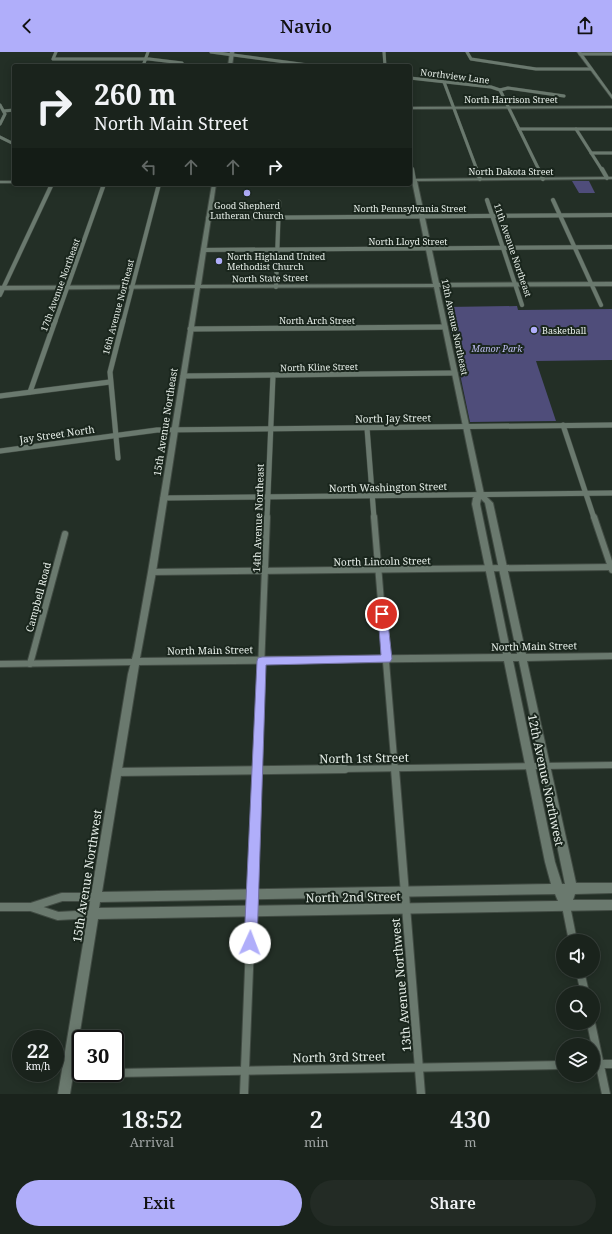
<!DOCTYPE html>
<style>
body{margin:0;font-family:"Noto Serif",serif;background:#232b25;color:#f1f3f6;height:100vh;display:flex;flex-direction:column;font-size:15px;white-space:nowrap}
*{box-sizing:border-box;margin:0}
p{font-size:13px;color:#9fa4a3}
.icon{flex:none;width:22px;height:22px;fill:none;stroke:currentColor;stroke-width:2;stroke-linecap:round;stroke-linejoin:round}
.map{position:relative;height:1042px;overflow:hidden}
.side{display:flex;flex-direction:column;background:#1a231c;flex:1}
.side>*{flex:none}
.hud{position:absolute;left:12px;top:12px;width:400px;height:122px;border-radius:4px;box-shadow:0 2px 10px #0003,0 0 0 1px #38403b;background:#1a231c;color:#f1f3f6;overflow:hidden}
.tools{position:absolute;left:556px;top:882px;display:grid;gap:8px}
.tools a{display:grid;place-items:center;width:44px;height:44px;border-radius:50%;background:#1a231c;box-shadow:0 2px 10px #0003,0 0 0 1px #38403b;font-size:20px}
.speed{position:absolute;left:12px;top:978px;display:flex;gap:8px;font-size:20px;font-weight:700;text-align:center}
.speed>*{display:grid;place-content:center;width:52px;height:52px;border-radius:50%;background:#1a231c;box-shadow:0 2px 10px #0003,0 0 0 1px #38403b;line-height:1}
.speed small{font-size:10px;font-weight:400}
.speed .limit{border:2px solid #111;border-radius:6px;background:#fff;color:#111}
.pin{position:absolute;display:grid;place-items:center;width:34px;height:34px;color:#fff;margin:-17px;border:2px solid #fff;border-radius:50%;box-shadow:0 1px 4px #0007}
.me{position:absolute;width:44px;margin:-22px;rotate:2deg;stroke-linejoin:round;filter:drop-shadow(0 0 3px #0008)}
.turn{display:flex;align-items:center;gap:14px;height:84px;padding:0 16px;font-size:18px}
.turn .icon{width:52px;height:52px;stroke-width:2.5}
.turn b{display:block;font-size:28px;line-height:34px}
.lanes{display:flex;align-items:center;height:38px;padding:0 16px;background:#0003;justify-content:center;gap:20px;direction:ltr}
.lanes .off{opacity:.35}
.eta{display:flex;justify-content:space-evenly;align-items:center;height:68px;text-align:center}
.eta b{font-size:24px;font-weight:600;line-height:28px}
.primary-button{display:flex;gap:8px;margin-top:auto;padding:8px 16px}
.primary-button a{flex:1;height:46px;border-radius:24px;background:#b0aefa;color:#111;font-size:16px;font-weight:600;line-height:46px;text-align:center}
.primary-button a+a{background:#232b25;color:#f1f3f6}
header{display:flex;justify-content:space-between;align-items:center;height:52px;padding:0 16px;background:#b0aefa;color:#111;font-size:18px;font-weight:600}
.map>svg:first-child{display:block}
</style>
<header><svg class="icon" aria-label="back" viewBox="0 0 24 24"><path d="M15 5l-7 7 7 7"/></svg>Navio<svg class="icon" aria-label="share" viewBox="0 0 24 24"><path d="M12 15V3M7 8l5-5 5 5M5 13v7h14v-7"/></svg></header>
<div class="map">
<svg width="612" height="1042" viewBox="0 0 612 1042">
<rect width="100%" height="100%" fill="#232f26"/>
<g fill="#4f4d7a">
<polygon points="572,129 589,129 595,141 579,141"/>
<polygon points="517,254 518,258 612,257 612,308 536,309 556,369 470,370 446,255"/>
</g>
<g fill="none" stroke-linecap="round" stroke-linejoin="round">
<defs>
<g id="minor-far4">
<polyline points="56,0 53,7 149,7 182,11 184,14"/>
<polyline points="211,0 315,14"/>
<polyline points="384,0 385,14"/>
<polyline points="467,0 471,7 536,17 591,17"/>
<polyline points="580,2 612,2"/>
<polyline points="143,14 148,0"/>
<polyline points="410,26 491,35 500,38 539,118"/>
<polyline points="444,30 477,118"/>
<polyline points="500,38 508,36 564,44"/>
<polyline points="0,53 5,62 0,72"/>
<polyline points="4,59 14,58"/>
<polyline points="519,77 612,77"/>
<polyline points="576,77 602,118"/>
<polyline points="0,85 14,92"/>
<polyline points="591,101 612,101"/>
<polyline points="410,110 412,118"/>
</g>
<g id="minor-far3">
<polyline points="412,117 414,128"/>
<polyline points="476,117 480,127"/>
<polyline points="538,117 543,127"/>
<polyline points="602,117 607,126"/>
<polyline points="487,148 522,253"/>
<polyline points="553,148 601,253"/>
<polyline points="208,166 612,163"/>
<polyline points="203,198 612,195"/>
<polyline points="276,235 279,150"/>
<polyline points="0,243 52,132"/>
<polyline points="55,270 104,132"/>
<polyline points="123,270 159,132"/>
</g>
<g id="minor-far2">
<polyline points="190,277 445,275"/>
<polyline points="183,324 455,321"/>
<polyline points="30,340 55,269"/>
<polyline points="0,344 110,330"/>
<polyline points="563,373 594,466"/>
<polyline points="367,376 374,466"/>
<polyline points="0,399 157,378 612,373"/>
<polyline points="118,406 110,320 123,269"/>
<polyline points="163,446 612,441"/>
<polyline points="267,466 273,323"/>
</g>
<g id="minor-far1">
<polyline points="374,465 395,718"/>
<polyline points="594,465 612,518"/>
<polyline points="152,520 612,515"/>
<polyline points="0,612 135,610"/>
<polyline points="30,612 65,482"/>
<polyline points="257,718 267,465"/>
<polyline points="274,718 612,713"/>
</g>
<g id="minor">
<polyline points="395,717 421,1042"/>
<polyline points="116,720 345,717"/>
<polyline points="566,854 573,889"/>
<polyline points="0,855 31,855 58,864 94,862"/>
<polyline points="31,855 62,845 96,845"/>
<polyline points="580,919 585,941"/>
<polyline points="591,971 606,1042"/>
<polyline points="593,1012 612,1012"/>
<polyline points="67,1021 100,1021"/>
<polyline points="115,1021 563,1013"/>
<polyline points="244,1042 257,717"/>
</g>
<g id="tertiary">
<polygon points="230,0 234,0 232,14 228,14"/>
<polygon points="612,54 612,56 410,57 410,55"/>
<path d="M612,125v2l-195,2 22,102 173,-1v4l-173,1 45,207 9,9 33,151 86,-1v6l-85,2 49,222h36v10l-37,1 -2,6h39v10l-514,9 -28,175h-12l70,-420 6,-23 14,-79 47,-284 -195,2v-4l195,-1 17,-101h4l-15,101 232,-1 -21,-103h-2v-2zM434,235l43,207 -4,4 -1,6 31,150 -363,4 16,-86 44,-284zM481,447l4,4 32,151h-6l-31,-150zM504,609l41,201 6,22 -449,8 37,-227zM513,609h6l46,223h-3l-7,-22zM555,842l3,7 -459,7 1,-6z"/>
<rect x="0" y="129" width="14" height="2"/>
</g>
<polygon id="secondary" points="577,0 581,0 612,43 612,47"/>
</defs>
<use href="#minor-far4" stroke="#414b43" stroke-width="3.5"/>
<use href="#minor-far3" stroke="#414b43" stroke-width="5"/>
<use href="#minor-far2" stroke="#414b43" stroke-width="6"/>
<use href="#minor-far1" stroke="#414b43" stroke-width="8"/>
<use href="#minor" stroke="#414b43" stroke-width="10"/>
<use href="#tertiary" stroke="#414b43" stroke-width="2"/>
<use href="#secondary" stroke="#414b43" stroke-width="1"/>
<use href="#minor-far4" stroke="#6a796e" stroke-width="3"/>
<use href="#minor-far3" stroke="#6a796e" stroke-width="4"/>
<use href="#minor-far2" stroke="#6a796e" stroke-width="5"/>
<use href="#minor-far1" stroke="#6a796e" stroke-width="6"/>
<use href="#minor" stroke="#6a796e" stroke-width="8"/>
<use href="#tertiary" fill="#6a796e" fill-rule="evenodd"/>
<use href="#secondary" fill="#6a796e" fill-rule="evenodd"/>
</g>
<polygon fill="#b0aefa" stroke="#7271a2" points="382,559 387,562 392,607 390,610 266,613 257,891 255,896 250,898 246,896 244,891 257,609 258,606 262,605 381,603 378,562"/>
<g fill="#b0aefa" stroke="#1a261d" stroke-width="1.5">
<circle cx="247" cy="141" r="4"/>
<circle cx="219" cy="209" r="4"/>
<circle cx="534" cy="278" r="4"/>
</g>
<g text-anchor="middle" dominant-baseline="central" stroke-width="4" stroke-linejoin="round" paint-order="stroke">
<g font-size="9" fill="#e7efe9" stroke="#1a261d">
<text transform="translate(455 24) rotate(7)">Northview Lane</text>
<text x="511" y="47">North Harrison Street</text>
<text x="511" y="119">North Dakota Street</text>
<text x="410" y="156">North Pennsylvania Street</text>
<text x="408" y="189">North Lloyd Street</text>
<text transform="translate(513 198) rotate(71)">11th Avenue Northeast</text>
<text transform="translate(270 226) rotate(-1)">North State Street</text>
<text transform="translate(60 233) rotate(-70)">17th Avenue Northeast</text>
<text transform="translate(118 255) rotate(-75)">16th Avenue Northeast</text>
<text x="317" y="268">North Arch Street</text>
<text transform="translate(455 275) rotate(78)">12th Avenue Northeast</text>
<text transform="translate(319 315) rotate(-1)">North Kline Street</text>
</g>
<g font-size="9" fill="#e7efe9" stroke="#1a261d" text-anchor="start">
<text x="247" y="153" text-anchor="middle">Good Shepherd<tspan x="247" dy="10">Lutheran Church</tspan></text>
<text x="227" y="204">North Highland United<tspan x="227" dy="10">Methodist Church</tspan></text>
<text x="542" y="278">Basketball</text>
</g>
<g font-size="9" font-style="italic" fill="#bfbef3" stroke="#1a261d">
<text x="497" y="296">Manor Park</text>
</g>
<g font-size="10" fill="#e7efe9" stroke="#1a261d">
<text transform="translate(393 366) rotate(-1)">North Jay Street</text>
<text transform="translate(165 370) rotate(-81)">15th Avenue Northeast</text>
<text transform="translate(57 382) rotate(-8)">Jay Street North</text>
<text transform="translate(388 435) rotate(-1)">North Washington Street</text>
<text transform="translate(258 466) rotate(-88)">14th Avenue Northeast</text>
<text transform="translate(382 509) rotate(-1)">North Lincoln Street</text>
<text transform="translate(38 545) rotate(-75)">Campbell Road</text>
<text transform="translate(534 594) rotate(-1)">North Main Street</text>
<text transform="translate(210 598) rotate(-1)">North Main Street</text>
</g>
<g font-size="12" fill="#e7efe9" stroke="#1a261d">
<text transform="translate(364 706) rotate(-1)">North 1st Street</text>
<text transform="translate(546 728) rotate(78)">12th Avenue Northwest</text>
<text transform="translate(87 824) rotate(-81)">15th Avenue Northwest</text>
<text transform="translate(353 845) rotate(-1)">North 2nd Street</text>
<text transform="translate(401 933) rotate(-95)">13th Avenue Northwest</text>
<text transform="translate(339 1005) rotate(-1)">North 3rd Street</text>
</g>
</g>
</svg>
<div class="tools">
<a><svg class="icon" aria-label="sound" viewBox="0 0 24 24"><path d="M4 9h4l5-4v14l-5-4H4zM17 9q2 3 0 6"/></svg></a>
<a><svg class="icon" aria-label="search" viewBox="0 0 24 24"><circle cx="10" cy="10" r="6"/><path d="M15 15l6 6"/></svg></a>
<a><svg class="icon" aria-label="layers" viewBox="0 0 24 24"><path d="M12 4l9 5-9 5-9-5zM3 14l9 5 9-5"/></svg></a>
</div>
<div class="speed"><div>22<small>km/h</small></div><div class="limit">30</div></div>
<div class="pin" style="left:382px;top:562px;background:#d93025"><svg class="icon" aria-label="arrive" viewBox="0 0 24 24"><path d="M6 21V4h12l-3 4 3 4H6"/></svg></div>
<svg class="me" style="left:250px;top:891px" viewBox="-20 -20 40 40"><circle r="19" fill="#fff"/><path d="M0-13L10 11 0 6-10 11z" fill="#b0aefa"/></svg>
<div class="hud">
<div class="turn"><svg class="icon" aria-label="right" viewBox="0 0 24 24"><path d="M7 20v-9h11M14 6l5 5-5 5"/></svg><div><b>260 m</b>North Main Street</div></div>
<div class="lanes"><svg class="icon off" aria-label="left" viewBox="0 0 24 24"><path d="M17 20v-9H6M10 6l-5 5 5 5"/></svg><svg class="icon off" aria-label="ahead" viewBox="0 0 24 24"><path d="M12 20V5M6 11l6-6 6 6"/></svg><svg class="icon off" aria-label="ahead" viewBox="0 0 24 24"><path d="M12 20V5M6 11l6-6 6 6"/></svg><svg class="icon" aria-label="right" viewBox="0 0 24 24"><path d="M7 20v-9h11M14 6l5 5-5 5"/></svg></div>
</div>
</div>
<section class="side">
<div class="eta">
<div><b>18:52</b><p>Arrival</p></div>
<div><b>2</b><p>min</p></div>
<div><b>430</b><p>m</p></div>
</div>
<div class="primary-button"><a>Exit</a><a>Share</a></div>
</section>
